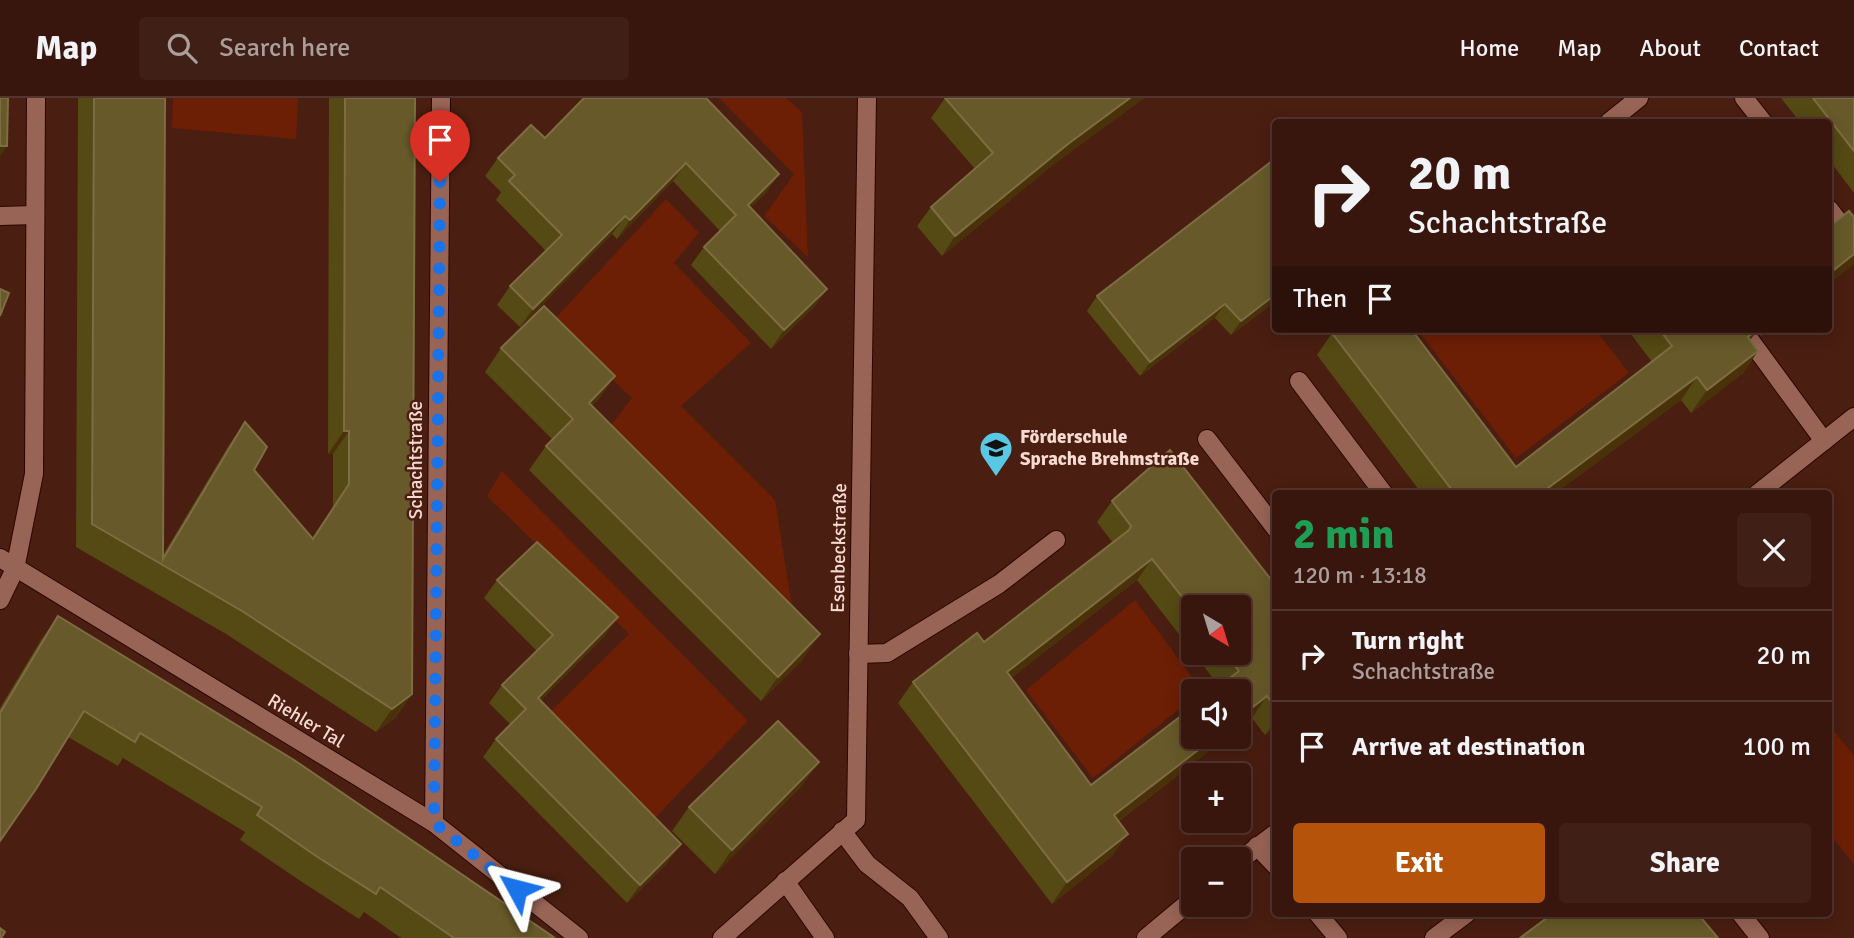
<!DOCTYPE html>
<meta charset="utf-8">
<style>
body{margin:0;font-family:Signika,sans-serif;background:#3f1f16;color:#f1f3f6;height:100vh;display:flex;flex-direction:column;font-size:26px;white-space:nowrap}
*{box-sizing:border-box;margin:0}
p{font-size:23px;color:#ab9f9d}
.icon{flex:none;width:38px;height:38px;fill:none;stroke:currentColor;stroke-width:2;stroke-linecap:round;stroke-linejoin:round}
.map{position:relative;flex:1;overflow:hidden}
.panel{position:absolute;left:1272px;top:392px;width:560px;height:427px;display:flex;flex-direction:column;background:#38160d;border-radius:7px;box-shadow:0 4px 18px #0003,0 0 0 2px #52352e}
.panel>*{flex:none}
.guide{position:absolute;left:1272px;top:21px;width:560px;height:214px;border-radius:7px;box-shadow:0 4px 18px #0003,0 0 0 2px #52352e;background:#38160d;color:#f1f3f6;overflow:hidden}
.needle{width:46px;rotate:142deg}
.fabs{position:absolute;left:1181px;top:497px;display:grid;gap:14px}
.fabs a{display:grid;place-items:center;width:70px;height:70px;border-radius:7px;background:#38160d;box-shadow:0 4px 18px #0003,0 0 0 2px #52352e;font-size:35px}
.pin{position:absolute;display:grid;place-items:center;width:60px;height:60px;color:#fff;margin:-72px -30px;border-radius:50% 50% 50% 0;rotate:-45deg;box-shadow:0 0 7px #0007}
.pin .icon{rotate:45deg}
.me{position:absolute;width:77px;margin:-38px;rotate:308deg;stroke-linejoin:round;filter:drop-shadow(0 0 5px #0008)}
.turn{display:flex;align-items:center;gap:24px;height:147px;padding:0 21px;font-size:32px}
.turn .icon{width:91px;height:91px;stroke-width:2.5}
.turn b{display:block;font-size:49px;line-height:60px}
.then{display:flex;align-items:center;height:66px;padding:0 21px;background:#0003;gap:14px;font-size:26px}
.round{display:grid;place-items:center;flex:none;width:74px;height:74px;border-radius:7px;background:#3f1f16}
.summary{display:flex;align-items:center;justify-content:space-between;height:119px;padding:0 21px}
h1{font-size:42px;font-weight:800;line-height:52px;color:#1e9e55}
.primary-button{display:flex;gap:14px;margin-top:auto;padding:14px 21px}
.primary-button a{flex:1;height:80px;border-radius:7px;background:#b45309;color:#fff;font-size:28px;font-weight:800;line-height:80px;text-align:center}
.primary-button a+a{background:#3f1f16;color:#f1f3f6}
ul{padding:0;list-style:none}
li{display:flex;align-items:center;gap:21px;height:91px;padding:0 21px;border-top:2px solid #52352e}
li div{flex:1}
li b{display:block;font-size:26px}
li em{font-style:normal}
header{display:flex;align-items:center;gap:42px;box-sizing:border-box;height:98px;padding:0 35px;background:#38160d;border-bottom:2px solid #52352e}
header strong{font-size:33px}
nav{display:flex;gap:38px;margin-inline-start:auto;font-size:24px}
.search{width:490px;height:63px;background:#3f1f16;display:flex;align-items:center;gap:18px;box-sizing:border-box;padding:0 24px;border-radius:7px;color:#ab9f9d;font-size:26px}
.map>svg:first-child{display:block}
</style>
<header>
<strong>Map</strong>
<div class="search"><svg class="icon" aria-label="search" viewBox="0 0 24 24"><circle cx="10" cy="10" r="6"/><path d="M15 15l6 6"/></svg>Search here</div>
<nav><a>Home</a><a>Map</a><a>About</a><a>Contact</a></nav>
</header>
<div class="map">
<svg width="1854" height="840" viewBox="0 0 1854 840">
<rect width="100%" height="100%" fill="#4a1e11"/>
<g fill="#6d1f05">
<polygon points="173,0 298,0 296,41 172,30"/>
<polygon points="719,0 786,0 802,14 808,159 764,118 794,76"/>
<polygon points="666,101 699,135 674,165 751,245 681,308 775,402 794,521 607,332 632,300 551,225"/>
<polygon points="1417,231 1595,231 1629,275 1516,360"/>
<polygon points="502,373 748,623 655,720 548,616 629,536 487,398"/>
<polygon points="1135,502 1202,593 1194,593 1193,600 1093,680 1026,592"/>
<polygon points="1829,627 1854,658 1854,766 1829,735"/>
</g>
<g fill="none" stroke-linecap="round" stroke-linejoin="round">
<defs>
<g id="service">
<polyline points="1744,0 1763,24"/>
<polyline points="1609,24 1639,0"/>
<polyline points="1829,111 1854,144"/>
<polyline points="0,118 35,117"/>
<polyline points="1742,231 1824,343"/>
<polyline points="1299,283 1384,396"/>
<polyline points="1207,341 1276,431"/>
<polyline points="858,556 887,555 999,486 1056,442"/>
<polyline points="842,733 867,766 910,800 939,840"/>
<polyline points="785,783 825,840"/>
<polyline points="1434,840 1466,816"/>
</g>
<g id="minor">
<polyline points="1757,396 1854,319"/>
<polyline points="0,460 434,725 579,840"/>
<polyline points="0,502 15,471 34,376 36,0"/>
<polyline points="434,725 441,0"/>
<polyline points="1257,748 1276,768"/>
<polyline points="1239,763 1276,735"/>
<polyline points="1318,816 1338,840"/>
<polyline points="1741,816 1760,840"/>
<polyline points="722,840 856,722 867,0"/>
<polyline points="1146,840 1194,800"/>
</g>
</defs>
<use href="#service" stroke="#2e0500" stroke-width="20"/>
<use href="#minor" stroke="#2e0500" stroke-width="20"/>
<use href="#service" stroke="#986455" stroke-width="18"/>
<use href="#minor" stroke="#986455" stroke-width="18"/>
</g>
<g fill="#554914" fill-rule="evenodd">
<polygon points="78,0 165,0 163,457 229,347 245,324 254,372 312,440 333,409 333,356 328,356 329,0 415,0 412,596 396,619 376,634 226,536 76,449"/>
<polygon points="945,0 1144,0 1054,66 942,158 917,128 931,109 975,71 931,20"/>
<polygon points="1781,0 1854,0 1854,95 1829,62 1829,24 1800,24"/>
<polygon points="545,40 779,76 766,95 750,110 827,191 814,209 771,251 691,167 704,149 720,133 673,83 617,141 612,136 520,229 497,207 510,188 546,153 496,102 501,94 485,78 498,60"/>
<polygon points="1097,198 1276,203 1231,237 1215,220 1140,278 1087,213"/>
<polygon points="1627,231 1771,231 1761,238 1757,233 1750,242 1758,253 1743,275 1691,315 1681,302 1554,396 1422,396 1317,257 1332,235 1516,369 1652,264"/>
<polygon points="501,250 615,278 598,302 592,308 804,560 761,603 529,372 546,348 552,341 485,274"/>
<path d="M1112,403l164,85v141l-11,8 -13,-17 -33,-32 -82,-106 -126,98 80,107 103,-48h33l-108,84 -6,34 -61,49 -154,-201 15,-21 71,-40 129,-99 -16,-21zM1194,509l45,46h-45z"/>
<polygon points="497,482 605,538 540,603 668,764 627,805 483,659 496,641 510,626 489,605 502,587 537,553 484,500"/>
<polygon points="58,518 555,840 401,840 364,814 359,821 299,782 240,742 245,734 123,660 118,668 68,639 0,743 0,610 41,542"/>
<polygon points="802,688 715,776 672,733 689,709"/>
</g>
<g fill="#49310a">
<polygon points="1130,0 1144,0 1054,66 942,158 955,138 1068,46"/>
<polygon points="0,48 7,48 0,59"/>
<polygon points="686,65 673,83 617,141 630,122"/>
<polygon points="779,76 766,95 735,125 748,107"/>
<polygon points="625,118 612,136 520,229 533,211"/>
<polygon points="1854,156 1854,166 1829,186 1829,176"/>
<polygon points="827,191 814,209 771,251 784,232"/>
<polygon points="1276,196 1276,203 1231,237 1241,223"/>
<polygon points="1225,206 1215,220 1140,278 1150,264"/>
<polygon points="1758,231 1743,252 1748,239"/>
<polygon points="1766,231 1771,231 1761,238"/>
<polygon points="1758,253 1743,275 1691,315 1707,292"/>
<polygon points="615,278 598,302 572,329 589,305"/>
<polygon points="1697,279 1681,302 1554,396 1540,396"/>
<polygon points="344,333 349,333 333,356 328,356"/>
<polygon points="1152,461 1137,482 992,595 1007,574"/>
<polygon points="618,519 605,538 525,619 538,600"/>
<polygon points="820,536 804,560 761,603 778,579"/>
<polygon points="412,596 396,619 376,634 392,611"/>
<polygon points="1267,598 1252,620 1239,630 1239,620"/>
<polygon points="1276,622 1276,629 1265,637"/>
<polygon points="1215,639 1227,639 1099,738 1114,717"/>
<polygon points="819,664 802,688 715,776 732,752"/>
<polygon points="1128,736 1113,757 1052,806 1067,784"/>
<polygon points="681,746 668,764 627,805 640,787"/>
</g>
<g fill="#675929" stroke="#7e6d43" stroke-width="2">
<polygon points="0,0 8,0 7,48 0,48"/>
<polygon points="94,0 165,0 163,461 245,324 267,349 254,372 313,441 349,386 349,333 344,333 345,0 415,0 412,596 392,611 242,513 92,426"/>
<polygon points="584,0 706,0 779,76 748,107 827,191 784,232 704,149 736,117 686,65 630,122 625,118 533,211 510,188 562,137 509,83 515,77 498,60 531,27 545,40"/>
<polygon points="945,0 1130,0 1068,46 955,138 931,109 993,55"/>
<polygon points="1813,0 1854,0 1854,53"/>
<polygon points="1276,60 1276,196 1241,223 1225,206 1150,264 1097,198"/>
<polygon points="1849,113 1854,119 1854,156 1829,176 1829,129"/>
<polygon points="0,191 9,195 0,218"/>
<polygon points="544,208 615,278 589,305 820,536 778,579 546,348 573,321 501,250"/>
<polygon points="1338,231 1411,231 1516,369 1672,248 1659,231 1758,231 1748,239 1758,253 1707,292 1697,279 1540,396 1455,396 1332,235"/>
<polygon points="1170,352 1276,488 1276,610 1267,598 1239,620 1239,593 1213,593 1239,573 1225,555 1239,555 1239,509 1194,509 1194,514 1152,461 1007,574 1091,687 1194,608 1194,639 1215,639 1114,717 1128,736 1067,784 913,584 977,535 984,544 1129,432 1131,428 1112,403"/>
<polygon points="537,444 618,519 538,600 681,746 640,787 496,641 526,611 502,587 553,537 497,482"/>
<polygon points="58,518 294,662 555,840 454,840 380,789 376,796 316,758 257,717 262,709 140,635 135,644 84,613 36,691 0,743 0,615"/>
<polygon points="778,623 819,664 732,752 689,709"/>
<polygon points="1552,816 1698,816 1718,840 1520,840"/>
<polygon points="0,830 5,834 1,840 0,840"/>
</g>
<g fill="none" stroke-linecap="round" stroke-linejoin="round">
<polyline stroke="#1a73e8" stroke-width="12" stroke-dasharray="0 21.6" points="440,84 434,725 517,791"/>
</g>
<defs>
<symbol id="school-pin" viewBox="-11 -11 22 30"><path d="M0 17L-7.5 6A9.5 9.5 0 1 1 7.5 6Z" fill="#59c8e4" stroke="#4a1e11"/><path d="M0-5L7-2L0 1L-7-2ZM-4 1L0 2.5L4 1V4Q0 6-4 4Z" fill="#111"/></symbol>
</defs>
<g fill-rule="evenodd">
<use href="#school-pin" x="977" y="331" width="38" height="52"/>
</g>
<g text-anchor="middle" dominant-baseline="central" stroke-width="5" stroke-linejoin="round" paint-order="stroke">
<g font-size="19" font-weight="bold" fill="#f8dad2" stroke="#4a1e11" text-anchor="start">
<text x="1020" y="339">Förderschule<tspan x="1020" dy="22">Sprache Brehmstraße</tspan></text>
</g>
<g font-size="19" fill="#f8dad2" stroke="#4a1e11">
<text transform="translate(416 362) rotate(-90)">Schachtstraße</text>
<text transform="translate(839 450) rotate(-89)">Esenbeckstraße</text>
<text transform="translate(306 623) rotate(31)">Riehler Tal</text>
</g>
</g>
</svg>
<div class="fabs">
<a><svg class="needle" viewBox="-14 -14 28 28"><path d="M0-13l5 13h-10z" fill="#e53935"/><path d="M0 13l5-13h-10z" fill="#ab9f9d"/></svg></a>
<a><svg class="icon" aria-label="sound" viewBox="0 0 24 24"><path d="M4 9h4l5-4v14l-5-4H4zM17 9q2 3 0 6"/></svg></a>
<a>+</a>
<a>−</a>
</div>
<div class="pin" style="left:440px;top:84px;background:#d93025"><svg class="icon" aria-label="arrive" viewBox="0 0 24 24"><path d="M6 21V4h12l-3 4 3 4H6"/></svg></div>
<svg class="me" style="left:517px;top:791px" viewBox="-20 -20 40 40"><path d="M0-17L14 15 0 8-14 15z" fill="#1a73e8" stroke="#fff" stroke-width="4"/></svg>
<div class="guide">
<div class="turn"><svg class="icon" aria-label="right" viewBox="0 0 24 24"><path d="M7 20v-9h11M14 6l5 5-5 5"/></svg><div><b>20 m</b>Schachtstraße</div></div>
<div class="then">Then<svg class="icon" aria-label="arrive" viewBox="0 0 24 24"><path d="M6 21V4h12l-3 4 3 4H6"/></svg></div>
</div>
<section class="panel">
<div class="summary"><div><h1>2 min</h1><p>120 m · 13:18</p></div><a class="round"><svg class="icon" aria-label="close" viewBox="0 0 24 24"><path d="M6 6l12 12M18 6L6 18"/></svg></a></div>
<ul>
<li><svg class="icon" aria-label="right" viewBox="0 0 24 24"><path d="M7 20v-9h11M14 6l5 5-5 5"/></svg><div><b>Turn right</b><p>Schachtstraße</p></div><em>20 m</em></li>
<li><svg class="icon" aria-label="arrive" viewBox="0 0 24 24"><path d="M6 21V4h12l-3 4 3 4H6"/></svg><div><b>Arrive at destination</b></div><em>100 m</em></li>
</ul>
<div class="primary-button"><a>Exit</a><a>Share</a></div>
</section>
</div>
